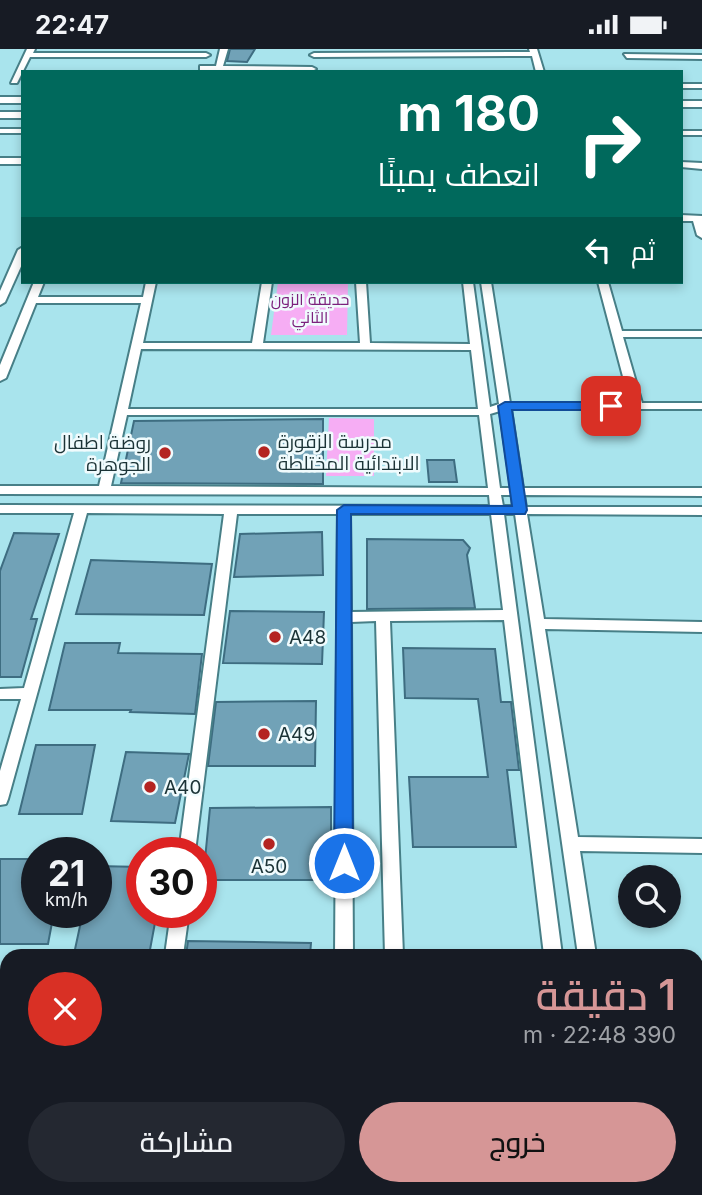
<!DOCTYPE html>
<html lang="ar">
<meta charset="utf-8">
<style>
body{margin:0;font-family:Inter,Cairo,sans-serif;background:#242831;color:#f1f3f6;direction:rtl;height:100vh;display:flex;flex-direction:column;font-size:26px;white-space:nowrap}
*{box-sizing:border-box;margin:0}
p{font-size:23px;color:#9ea1a6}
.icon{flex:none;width:38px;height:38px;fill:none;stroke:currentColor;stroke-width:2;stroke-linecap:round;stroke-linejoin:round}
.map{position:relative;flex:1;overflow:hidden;direction:ltr}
.sheet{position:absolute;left:0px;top:900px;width:704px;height:247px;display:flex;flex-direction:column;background:#171b24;border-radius:21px 21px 0 0;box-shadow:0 4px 10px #0003;direction:rtl}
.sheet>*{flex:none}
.top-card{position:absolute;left:21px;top:21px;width:662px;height:214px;border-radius:0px;box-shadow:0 4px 10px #0003;direction:rtl;background:#00695c;color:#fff;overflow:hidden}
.tools{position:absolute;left:618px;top:816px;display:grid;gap:14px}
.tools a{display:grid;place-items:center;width:63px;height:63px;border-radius:50%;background:#171b24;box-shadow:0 4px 10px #0003;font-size:35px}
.speed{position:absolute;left:21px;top:788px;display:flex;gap:14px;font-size:35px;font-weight:700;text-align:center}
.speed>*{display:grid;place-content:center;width:91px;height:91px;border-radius:50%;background:#171b24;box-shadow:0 4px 10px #0003;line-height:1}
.speed small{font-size:18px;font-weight:400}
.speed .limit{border:10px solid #d22;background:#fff;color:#111}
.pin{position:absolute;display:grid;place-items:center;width:60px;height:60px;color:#fff;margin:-30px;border-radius:14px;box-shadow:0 4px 10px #0006}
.me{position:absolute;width:77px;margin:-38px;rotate:0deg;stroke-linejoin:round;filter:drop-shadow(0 0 5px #0008)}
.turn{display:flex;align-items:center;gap:24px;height:147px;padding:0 28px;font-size:32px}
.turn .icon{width:91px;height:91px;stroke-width:2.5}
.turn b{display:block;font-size:49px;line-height:60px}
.then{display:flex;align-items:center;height:66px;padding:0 28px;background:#0003;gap:14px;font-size:26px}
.round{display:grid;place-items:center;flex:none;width:74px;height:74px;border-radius:37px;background:#242831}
.head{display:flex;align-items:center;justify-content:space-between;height:119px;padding:0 28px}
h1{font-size:42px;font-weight:600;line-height:52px;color:#d69696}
.action{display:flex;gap:14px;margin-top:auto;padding:14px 28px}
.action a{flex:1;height:80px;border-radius:42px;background:#d69696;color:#111;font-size:28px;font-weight:600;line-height:80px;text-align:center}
.action a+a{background:#242831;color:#f1f3f6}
.status{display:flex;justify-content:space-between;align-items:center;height:49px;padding:0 35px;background:#171b24;direction:ltr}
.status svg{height:19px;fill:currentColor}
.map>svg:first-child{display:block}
</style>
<div class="status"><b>22:47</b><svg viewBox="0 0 49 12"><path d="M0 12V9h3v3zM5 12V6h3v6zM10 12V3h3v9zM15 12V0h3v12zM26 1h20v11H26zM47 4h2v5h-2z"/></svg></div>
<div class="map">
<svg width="702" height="1146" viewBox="0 0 702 1146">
<rect width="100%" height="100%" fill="#a9e4ed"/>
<g fill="#f6adf4">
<polygon points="278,233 348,233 347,286 271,286"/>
<polygon points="329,369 374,370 374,427 326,427"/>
</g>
<g fill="#71a2b7" stroke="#3e6d81" stroke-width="2">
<polygon points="230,0 255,0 247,13 227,12"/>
<polygon points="323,370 323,435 121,434 134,372"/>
<polygon points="427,411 454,411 457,433 429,433"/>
<polygon points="322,483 323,526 234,528 240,485"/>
<polygon points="14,484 59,485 31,570 37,570 21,628 0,628 0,522"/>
<polygon points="367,490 463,491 470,499 467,506 475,559 367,560"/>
<polygon points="91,511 212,515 204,566 76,565"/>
<polygon points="230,562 324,563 322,615 223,614"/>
<polygon points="65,594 120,594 118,604 202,605 195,665 130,663 131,661 49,661"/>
<polygon points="403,599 495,600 501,653 511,653 519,721 507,721 516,798 413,798 409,728 488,728 478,650 405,649"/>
<polygon points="316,652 315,717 208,717 216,653"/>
<polygon points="36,696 95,696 82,765 19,765"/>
<polygon points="126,703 189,705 175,774 111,772"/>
<polygon points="331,758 331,831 203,831 210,759"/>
<polygon points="0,810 37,810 37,863 54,863 48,895 0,895"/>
<polygon points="96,817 142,818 142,863 157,863 149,906 74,905 83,863 96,863"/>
<polygon points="188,892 311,894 310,906 186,906"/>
</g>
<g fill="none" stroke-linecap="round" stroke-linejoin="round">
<defs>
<g id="minor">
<polygon points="27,0 35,0 33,4 206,4 210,6 206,8 30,8 17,34 11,34"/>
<polygon points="220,0 228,0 223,17 312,18 316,20 312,22 200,21 200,17 216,17"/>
<polygon points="529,0 537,0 544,23 536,23 532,7 314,8 310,6 314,4 530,3"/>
<polygon points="624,5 702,6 702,10 627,9"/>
<rect x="681" y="35" width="21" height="4"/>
<rect x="0" y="80" width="23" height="4"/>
<rect x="681" y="82" width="21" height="4"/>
<rect x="0" y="109" width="23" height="6"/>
<polygon points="681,113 702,114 702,120 681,118"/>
<polygon points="681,166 702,167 702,189 697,186 693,172 681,172"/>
<polygon points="23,198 23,213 5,253 0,256 0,242 18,201"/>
<path d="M34,233h10l-6,15h105l3,-15h10l-13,61h109l10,-61h10l-9,61h97l-4,-61h10l4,61 100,1 -7,-62h10l17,125 9,-3 -18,-122h10l19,121h120l-32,-121h10l14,49h80v6h-79l19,66h60v6h-191l12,79h179v8l-178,-1 2,12h176v8l-175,-1 17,105 158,3v10l-157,-3 33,208 124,2v14l-122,-2 16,104h-18l-63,-441h-11l58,441h-18l-40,-335 -114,1 13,334h-18l-9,-334 -25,1 2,333h-18l3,-441h-101l-42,338h-16l45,-338 -137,-1 -79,286 -2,5 -6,1v-34l21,-72h-21v-10l24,-1 50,-175h-74v-8l490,1 -1,-11 -489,-1v-8h99l42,-183h-105l-30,75 -6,3v-16zM141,300l330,1 7,59h-350zM500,362l11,77h-11l-10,-74zM127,366h352l9,73 -377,-2zM501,446h11l1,11h-10zM350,465h141l12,96 -152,2z"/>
<polygon points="171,863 189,863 183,906 165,906"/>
<polygon points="134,1139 154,1139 153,1146 133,1146"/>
<rect x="335" y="1139" width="20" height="7"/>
<rect x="391" y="1139" width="20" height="7"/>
<polygon points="572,1139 592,1139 593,1146 573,1146"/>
<polygon points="612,1139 632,1139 633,1146 613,1146"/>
</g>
<g id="secondary">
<rect x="0" y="48" width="23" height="6"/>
<rect x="681" y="52" width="21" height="6"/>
<rect x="0" y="63" width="23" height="6"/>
</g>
</defs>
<use href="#minor" stroke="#477f87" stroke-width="4"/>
<use href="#secondary" stroke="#477f87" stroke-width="4"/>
<use href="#minor" fill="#fff" fill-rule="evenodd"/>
<use href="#secondary" fill="#fff" fill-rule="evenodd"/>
</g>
<polygon fill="#1a73e8" stroke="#114b97" stroke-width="2" points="505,353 611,353 617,357 611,361 512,361 527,461 525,465 351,465 353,814 350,820 344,822 337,820 334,814 337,461 344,456 512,457 498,357"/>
<g fill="#b42421" stroke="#f0fbfd" stroke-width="2.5">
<circle cx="264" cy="403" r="7"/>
<circle cx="165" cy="404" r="7"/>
<circle cx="275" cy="588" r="7"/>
<circle cx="264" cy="685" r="7"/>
<circle cx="150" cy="738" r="7"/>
<circle cx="269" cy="795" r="7"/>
</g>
<g text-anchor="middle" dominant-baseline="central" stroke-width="5" stroke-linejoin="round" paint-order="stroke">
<g font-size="16" fill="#7c217d" stroke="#f0fbfd">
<text x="310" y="250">حديقة الزون<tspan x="310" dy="18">الثاني</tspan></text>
</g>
<g font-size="19" fill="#1b3336" stroke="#f0fbfd" text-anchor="start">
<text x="278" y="392">مدرسة الزقورة<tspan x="278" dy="22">الابتدائية المختلطة</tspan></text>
<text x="151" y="393" text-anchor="end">روضة اطفال<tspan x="151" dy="22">الجوهرة</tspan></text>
<text x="289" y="588">A48</text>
<text x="278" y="685">A49</text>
<text x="164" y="738">A40</text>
<text x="269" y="817" text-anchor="middle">A50</text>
</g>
</g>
</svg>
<div class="tools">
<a><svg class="icon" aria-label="search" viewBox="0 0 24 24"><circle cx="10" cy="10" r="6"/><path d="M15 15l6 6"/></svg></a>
</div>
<div class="speed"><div>21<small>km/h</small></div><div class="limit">30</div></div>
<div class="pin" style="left:611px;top:357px;background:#d93025"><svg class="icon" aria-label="arrive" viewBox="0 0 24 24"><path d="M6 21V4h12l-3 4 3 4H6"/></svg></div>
<svg class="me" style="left:344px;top:814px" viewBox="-20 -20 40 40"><circle r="17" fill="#1a73e8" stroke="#fff" stroke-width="3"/><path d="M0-11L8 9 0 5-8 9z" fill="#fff"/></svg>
<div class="top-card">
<div class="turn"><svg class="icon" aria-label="right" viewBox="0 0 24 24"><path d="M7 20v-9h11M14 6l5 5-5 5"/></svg><div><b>180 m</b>انعطف يمينًا</div></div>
<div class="then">ثم<svg class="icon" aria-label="left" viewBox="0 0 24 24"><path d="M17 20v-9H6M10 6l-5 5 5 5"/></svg></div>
</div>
<section class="sheet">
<div class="head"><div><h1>1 دقيقة</h1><p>390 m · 22:48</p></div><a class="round" style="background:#d93025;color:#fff"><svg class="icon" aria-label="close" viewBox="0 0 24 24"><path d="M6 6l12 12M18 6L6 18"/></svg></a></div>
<div class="action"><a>خروج</a><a>مشاركة</a></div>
</section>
</div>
